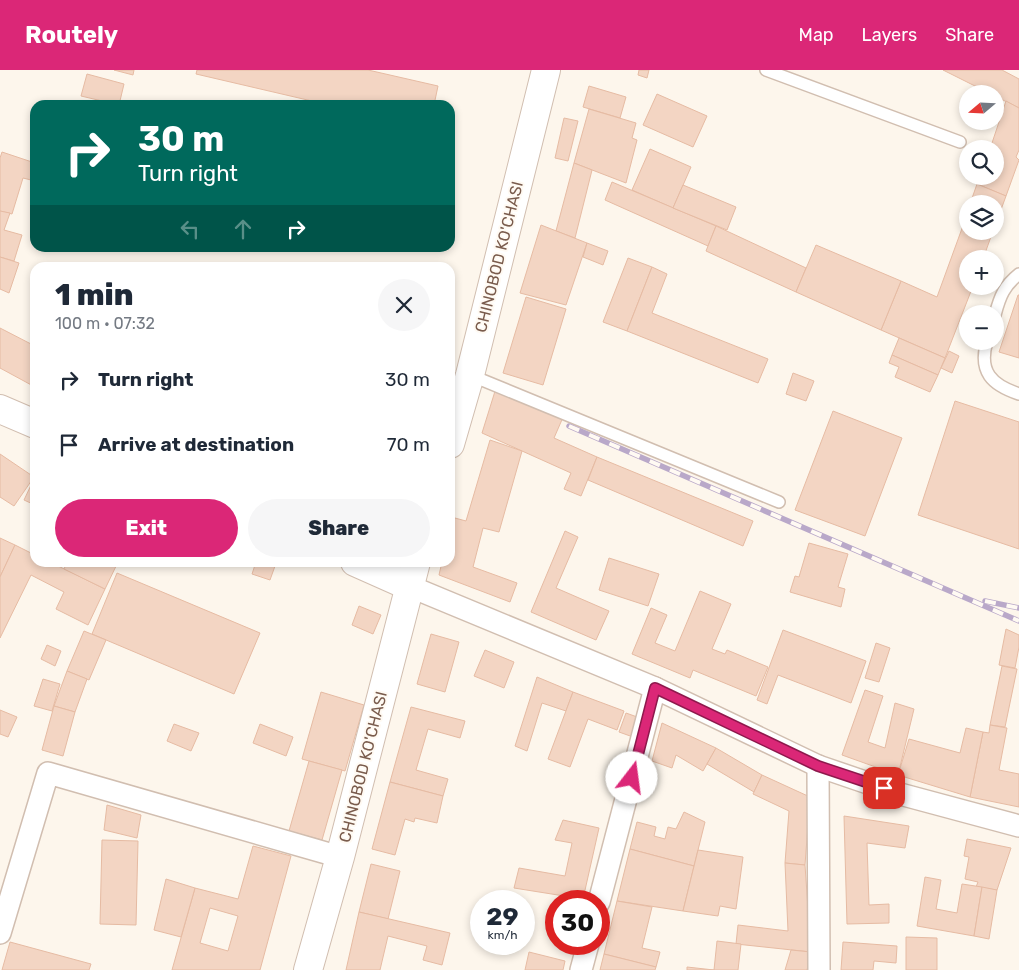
<!DOCTYPE html>
<meta charset="utf-8">
<style>
body{margin:0;font-family:Rubik,sans-serif;background:#f6f6f7;color:#1f2937;height:100vh;display:flex;flex-direction:column;font-size:19px;white-space:nowrap}
*{box-sizing:border-box;margin:0}
p{font-size:16px;color:#747a83}
.icon{flex:none;width:28px;height:28px;fill:none;stroke:currentColor;stroke-width:2;stroke-linecap:round;stroke-linejoin:round}
.map{position:relative;flex:1;overflow:hidden}
.side{position:absolute;left:30px;top:192px;width:425px;height:305px;display:flex;flex-direction:column;background:#fff;border-radius:15px;box-shadow:0 2px 8px #0003}
.side>*{flex:none}
.hud{position:absolute;left:30px;top:30px;width:425px;height:152px;border-radius:15px;box-shadow:0 2px 8px #0003;background:#00695c;color:#fff;overflow:hidden}
.needle{width:32px;rotate:251deg}
.tools{position:absolute;left:959px;top:15px;display:grid;gap:10px}
.tools a{display:grid;place-items:center;width:45px;height:45px;border-radius:50%;background:#fff;box-shadow:0 2px 8px #0003;font-size:25px}
.speed{position:absolute;left:470px;top:820px;display:flex;gap:10px;font-size:25px;font-weight:700;text-align:center}
.speed>*{display:grid;place-content:center;width:65px;height:65px;border-radius:50%;background:#fff;box-shadow:0 2px 8px #0003;line-height:1}
.speed small{font-size:12px;font-weight:400}
.speed .limit{border:8px solid #d22;background:#fff;color:#111}
.pin{position:absolute;display:grid;place-items:center;width:42px;height:42px;color:#fff;margin:-21px;border-radius:10px;box-shadow:0 2px 8px #0006}
.me{position:absolute;width:55px;margin:-28px;rotate:15deg;stroke-linejoin:round;filter:drop-shadow(0 0 4px #0008)}
.turn{display:flex;align-items:center;gap:18px;height:105px;padding:0 25px;font-size:22px}
.turn .icon{width:65px;height:65px;stroke-width:2.5}
.turn b{display:block;font-size:35px;line-height:42px}
.lanes{display:flex;align-items:center;height:48px;padding:0 25px;background:#0003;justify-content:center;gap:25px;direction:ltr}
.lanes .off{opacity:.35}
.round{display:grid;place-items:center;flex:none;width:52px;height:52px;border-radius:26px;background:#f6f6f7}
.summary{display:flex;align-items:center;justify-content:space-between;height:85px;padding:0 25px}
h1{font-size:30px;font-weight:800;line-height:38px}
.primary-button{display:flex;gap:10px;margin-top:auto;padding:10px 25px}
.primary-button a{flex:1;height:58px;border-radius:30px;background:#db2777;color:#fff;font-size:20px;font-weight:800;line-height:58px;text-align:center}
.primary-button a+a{background:#f6f6f7;color:#1f2937}
ul{padding:0;list-style:none}
li{display:flex;align-items:center;gap:15px;height:65px;padding:0 25px}
li div{flex:1}
li b{display:block;font-size:19px}
li em{font-style:normal}
header{display:flex;align-items:center;gap:30px;box-sizing:border-box;height:70px;padding:0 25px;background:#db2777;color:#fff}
header strong{font-size:24px}
nav{display:flex;gap:28px;margin-inline-start:auto;font-size:18px}
.map>svg:first-child{display:block}
</style>
<header>
<strong>Routely</strong>
<nav><a>Map</a><a>Layers</a><a>Share</a></nav>
</header>
<div class="map">
<svg width="1019" height="900" viewBox="0 0 1019 900">
<rect width="100%" height="100%" fill="#fdf6ec"/>
<g fill="#f3d5c3" stroke="#e6bba3" fill-rule="evenodd">
<polygon points="114,0 134,0 133,5"/>
<polygon points="197,0 368,0 438,16 434,35 329,35 196,4"/>
<polygon points="639,0 649,0 647,8 638,5"/>
<polygon points="943,0 1002,0 1019,9 1019,38 995,26 995,24 991,24"/>
<polygon points="87,4 124,14 119,35 81,26"/>
<polygon points="589,16 626,27 620,48 583,37"/>
<polygon points="657,24 707,46 693,77 643,55"/>
<polygon points="1006,31 1019,38 1019,80 1016,87 1019,90 1006,126 977,114 980,106 995,106 995,79 990,79"/>
<polygon points="589,39 636,53 632,68 637,70 626,113 574,93"/>
<polygon points="564,48 578,51 568,91 555,88"/>
<polygon points="650,79 691,97 673,138 632,120"/>
<polygon points="2,82 35,93 35,111 23,108 12,144 0,141 0,88"/>
<polygon points="574,93 592,100 575,168 556,161"/>
<polygon points="612,112 716,156 708,176 605,130"/>
<polygon points="977,114 1006,126 995,156 995,134 970,134"/>
<polygon points="683,115 736,137 727,160 673,138"/>
<polygon points="0,141 10,143 4,160 22,165 14,191 0,187"/>
<polygon points="968,142 968,161 993,161 983,189 968,189 968,216 973,216 945,288 881,260 901,211 937,227"/>
<polygon points="541,155 587,173 566,235 520,223"/>
<polygon points="716,156 806,198 796,222 706,181"/>
<polygon points="587,173 608,181 603,195 583,187"/>
<polygon points="816,175 901,211 881,260 796,222"/>
<polygon points="0,187 19,193 9,223 0,219"/>
<polygon points="628,188 652,197 627,261 603,252"/>
<polygon points="652,197 667,204 652,243 768,289 758,313 627,261"/>
<polygon points="1018,225 1019,225 1019,288 999,282"/>
<polygon points="526,227 566,239 543,315 503,303"/>
<polygon points="0,258 31,274 35,265 35,317 0,298"/>
<polygon points="899,268 945,288 938,305 892,285"/>
<polygon points="949,281 959,286 952,303 941,298"/>
<polygon points="892,285 938,305 930,322 895,307 899,297 889,293"/>
<polygon points="793,303 814,311 806,331 786,324"/>
<polygon points="496,318 564,345 554,368 597,387 581,426 564,419 571,403 482,363"/>
<polygon points="955,331 1019,352 1019,479 918,445"/>
<polygon points="833,341 902,368 865,466 795,440"/>
<polygon points="490,370 522,381 499,462 483,458 473,497 517,513 510,532 439,505 442,492 450,492 450,464 455,448 466,451"/>
<polygon points="0,384 34,407 14,436 0,427"/>
<polygon points="597,387 753,451 743,476 588,410"/>
<polygon points="32,413 35,414 35,435 24,430"/>
<polygon points="565,461 578,467 556,518 609,541 596,570 531,542"/>
<polygon points="0,468 15,475 0,507"/>
<polygon points="809,473 848,484 838,517 845,519 841,537 790,522 795,506 799,507"/>
<polygon points="15,475 35,485 35,492 50,492 105,519 88,555 56,539 64,522 31,505 0,568 0,507"/>
<polygon points="609,488 659,504 648,536 599,520"/>
<polygon points="67,492 118,492 105,519 64,499"/>
<polygon points="256,492 264,492 275,496 270,510 252,504"/>
<polygon points="117,503 260,563 234,624 92,564"/>
<polygon points="700,521 731,534 712,579 725,584 727,580 768,597 756,626 693,600 690,608 632,584 651,538 667,545 655,573 675,581"/>
<polygon points="359,536 381,545 373,564 352,555"/>
<polygon points="1006,559 1019,565 1019,577 1015,598 999,595"/>
<polygon points="783,560 866,591 851,633 778,605 767,634 757,630"/>
<polygon points="84,561 106,570 89,610 67,601"/>
<polygon points="431,564 459,572 445,622 417,614"/>
<polygon points="876,573 890,578 879,612 865,608"/>
<polygon points="47,575 61,581 55,596 41,589"/>
<polygon points="485,580 514,592 504,618 474,606"/>
<polygon points="1002,596 1017,599 1005,657 990,655"/>
<polygon points="67,601 87,609 75,642 54,636"/>
<polygon points="537,607 573,622 566,641 542,633 527,681 515,676"/>
<polygon points="43,609 60,614 52,641 34,636"/>
<polygon points="865,620 883,626 868,672 885,678 895,633 914,639 898,705 842,685"/>
<polygon points="321,622 364,635 345,701 302,689"/>
<polygon points="573,622 624,641 617,660 588,649 570,697 548,689"/>
<polygon points="54,636 75,642 63,686 42,680"/>
<polygon points="411,637 465,651 460,668 428,659 416,700 448,709 443,726 390,712"/>
<polygon points="0,640 17,647 8,667 0,664"/>
<polygon points="626,643 640,648 633,667 619,662"/>
<polygon points="662,653 716,678 703,701 676,685 672,698 652,691"/>
<polygon points="174,654 199,663 191,681 167,671"/>
<polygon points="260,654 293,667 286,686 253,673"/>
<polygon points="990,655 1007,658 999,700 1019,704 1019,737 970,727 983,662 989,663"/>
<polygon points="966,658 983,662 970,727 898,705 909,669 960,683"/>
<polygon points="716,678 762,705 754,722 707,694"/>
<polygon points="309,691 342,700 322,770 289,761"/>
<polygon points="762,705 810,727 805,795 785,793 789,741 753,724"/>
<polygon points="390,712 443,726 437,753 415,748 414,752 405,749 395,785 372,779"/>
<polygon points="107,735 141,745 137,768 104,760"/>
<polygon points="684,742 705,752 694,796 630,779 637,752 656,757 654,766 665,769 668,757 676,759"/>
<polygon points="844,746 909,756 905,778 867,773 869,835 889,834 889,853 847,854"/>
<polygon points="563,750 599,758 583,829 514,818 519,798 565,806 572,773 555,770"/>
<polygon points="967,769 1011,778 997,820 976,817 978,812 965,809 969,787 964,786"/>
<polygon points="102,770 138,771 136,855 100,854"/>
<path d="M253,776l38,10 -31,114h-88l23,-82 43,11zM210,838l28,8 -10,35 -28,-8z"/>
<polygon points="630,779 694,796 683,841 617,831"/>
<polygon points="698,780 743,787 736,839 720,836 718,846 683,841"/>
<polygon points="785,793 805,795 811,882 736,874 738,855 788,861"/>
<polygon points="371,794 400,801 388,849 359,842"/>
<polygon points="925,807 941,810 936,839 957,843 962,814 982,817 974,866 917,856"/>
<polygon points="166,809 195,818 181,867 154,860"/>
<polygon points="982,817 997,820 989,869 974,866"/>
<polygon points="617,831 652,837 642,878 660,882 656,897 604,884"/>
<polygon points="359,842 450,863 442,895 423,890 427,876 388,866 380,900 346,900"/>
<polygon points="906,867 937,868 937,900 906,900"/>
<polygon points="717,871 741,874 738,900 687,900 687,897 714,900"/>
<polygon points="10,872 91,894 89,900 2,900"/>
<polygon points="843,872 897,876 896,893 874,891 873,900 841,900"/>
<polygon points="791,880 811,882 807,900 785,900"/>
<polygon points="529,882 565,891 563,900 525,900"/>
<polygon points="604,884 656,897 655,900 600,900"/>
</g>
<g fill="none" stroke-linecap="round" stroke-linejoin="round">
<defs>
<g id="service">
<polyline points="766,0 960,72"/>
<path d="M995,245c5,-19 9,-29 24,-41"/>
<path d="M987,271c-9,31 5,44 32,53"/>
<polyline points="470,305 779,432"/>
</g>
<g id="minor">
<polyline points="409,516 655,618 818,696 900,724 1019,756"/>
<polyline points="818,696 819,900"/>
<polyline points="599,832 655,618"/>
<polyline points="0,863 48,703 340,787"/>
<polyline points="581,900 588,874"/>
</g>
<g id="tertiary">
<polyline points="0,339 35,354"/>
<polyline points="450,374 470,305 546,0"/>
<polyline points="355,492 409,516"/>
<polyline points="308,900 340,787 416,492"/>
</g>
</defs>
<use href="#service" stroke="#d1beb0" stroke-width="14"/>
<use href="#minor" stroke="#d1beb0" stroke-width="24"/>
<use href="#tertiary" stroke="#d1beb0" stroke-width="30"/>
<use href="#service" stroke="#fff" stroke-width="11"/>
<use href="#minor" stroke="#fff" stroke-width="21"/>
<use href="#tertiary" stroke="#fff" stroke-width="28"/>
<defs>
<g id="rail">
<polyline points="569,356 1019,551"/>
<polyline points="985,531 1019,538"/>
</g>
</defs>
<use href="#rail" stroke="#b9a8c9" stroke-width="5.5"/>
<use href="#rail" stroke="#fffaf3" stroke-width="4" stroke-dasharray="11" stroke-linecap="butt"/>
</g>
<g fill="none" stroke-linecap="round" stroke-linejoin="round">
<defs>
<polyline id="route" points="632,708 655,618 818,696 884,718"/>
</defs>
<use href="#route" stroke="#8e194d" stroke-width="12"/>
<use href="#route" stroke="#db2777" stroke-width="9"/>
</g>
<g text-anchor="middle" dominant-baseline="central" stroke-width="4" stroke-linejoin="round" paint-order="stroke">
<g font-size="16" fill="#7a5c4d" stroke="#fffaf3">
<text transform="translate(499 187) rotate(-76)">CHINOBOD KO'CHASI</text>
<text transform="translate(363 697) rotate(-76)">CHINOBOD KO'CHASI</text>
</g>
</g>
</svg>
<div class="tools">
<a><svg class="needle" viewBox="-14 -14 28 28"><path d="M0-13l5 13h-10z" fill="#e53935"/><path d="M0 13l5-13h-10z" fill="#747a83"/></svg></a>
<a><svg class="icon" aria-label="search" viewBox="0 0 24 24"><circle cx="10" cy="10" r="6"/><path d="M15 15l6 6"/></svg></a>
<a><svg class="icon" aria-label="layers" viewBox="0 0 24 24"><path d="M12 4l9 5-9 5-9-5zM3 14l9 5 9-5"/></svg></a>
<a>+</a>
<a>−</a>
</div>
<div class="speed"><div>29<small>km/h</small></div><div class="limit">30</div></div>
<div class="pin" style="left:884px;top:718px;background:#d93025"><svg class="icon" aria-label="arrive" viewBox="0 0 24 24"><path d="M6 21V4h12l-3 4 3 4H6"/></svg></div>
<svg class="me" style="left:632px;top:708px" viewBox="-20 -20 40 40"><circle r="19" fill="#fff"/><path d="M0-13L10 11 0 6-10 11z" fill="#db2777"/></svg>
<div class="hud">
<div class="turn"><svg class="icon" aria-label="right" viewBox="0 0 24 24"><path d="M7 20v-9h11M14 6l5 5-5 5"/></svg><div><b>30 m</b>Turn right</div></div>
<div class="lanes"><svg class="icon off" aria-label="left" viewBox="0 0 24 24"><path d="M17 20v-9H6M10 6l-5 5 5 5"/></svg><svg class="icon off" aria-label="ahead" viewBox="0 0 24 24"><path d="M12 20V5M6 11l6-6 6 6"/></svg><svg class="icon" aria-label="right" viewBox="0 0 24 24"><path d="M7 20v-9h11M14 6l5 5-5 5"/></svg></div>
</div>
<section class="side">
<div class="summary"><div><h1>1 min</h1><p>100 m · 07:32</p></div><a class="round"><svg class="icon" aria-label="close" viewBox="0 0 24 24"><path d="M6 6l12 12M18 6L6 18"/></svg></a></div>
<ul>
<li><svg class="icon" aria-label="right" viewBox="0 0 24 24"><path d="M7 20v-9h11M14 6l5 5-5 5"/></svg><div><b>Turn right</b></div><em>30 m</em></li>
<li><svg class="icon" aria-label="arrive" viewBox="0 0 24 24"><path d="M6 21V4h12l-3 4 3 4H6"/></svg><div><b>Arrive at destination</b></div><em>70 m</em></li>
</ul>
<div class="primary-button"><a>Exit</a><a>Share</a></div>
</section>
</div>
